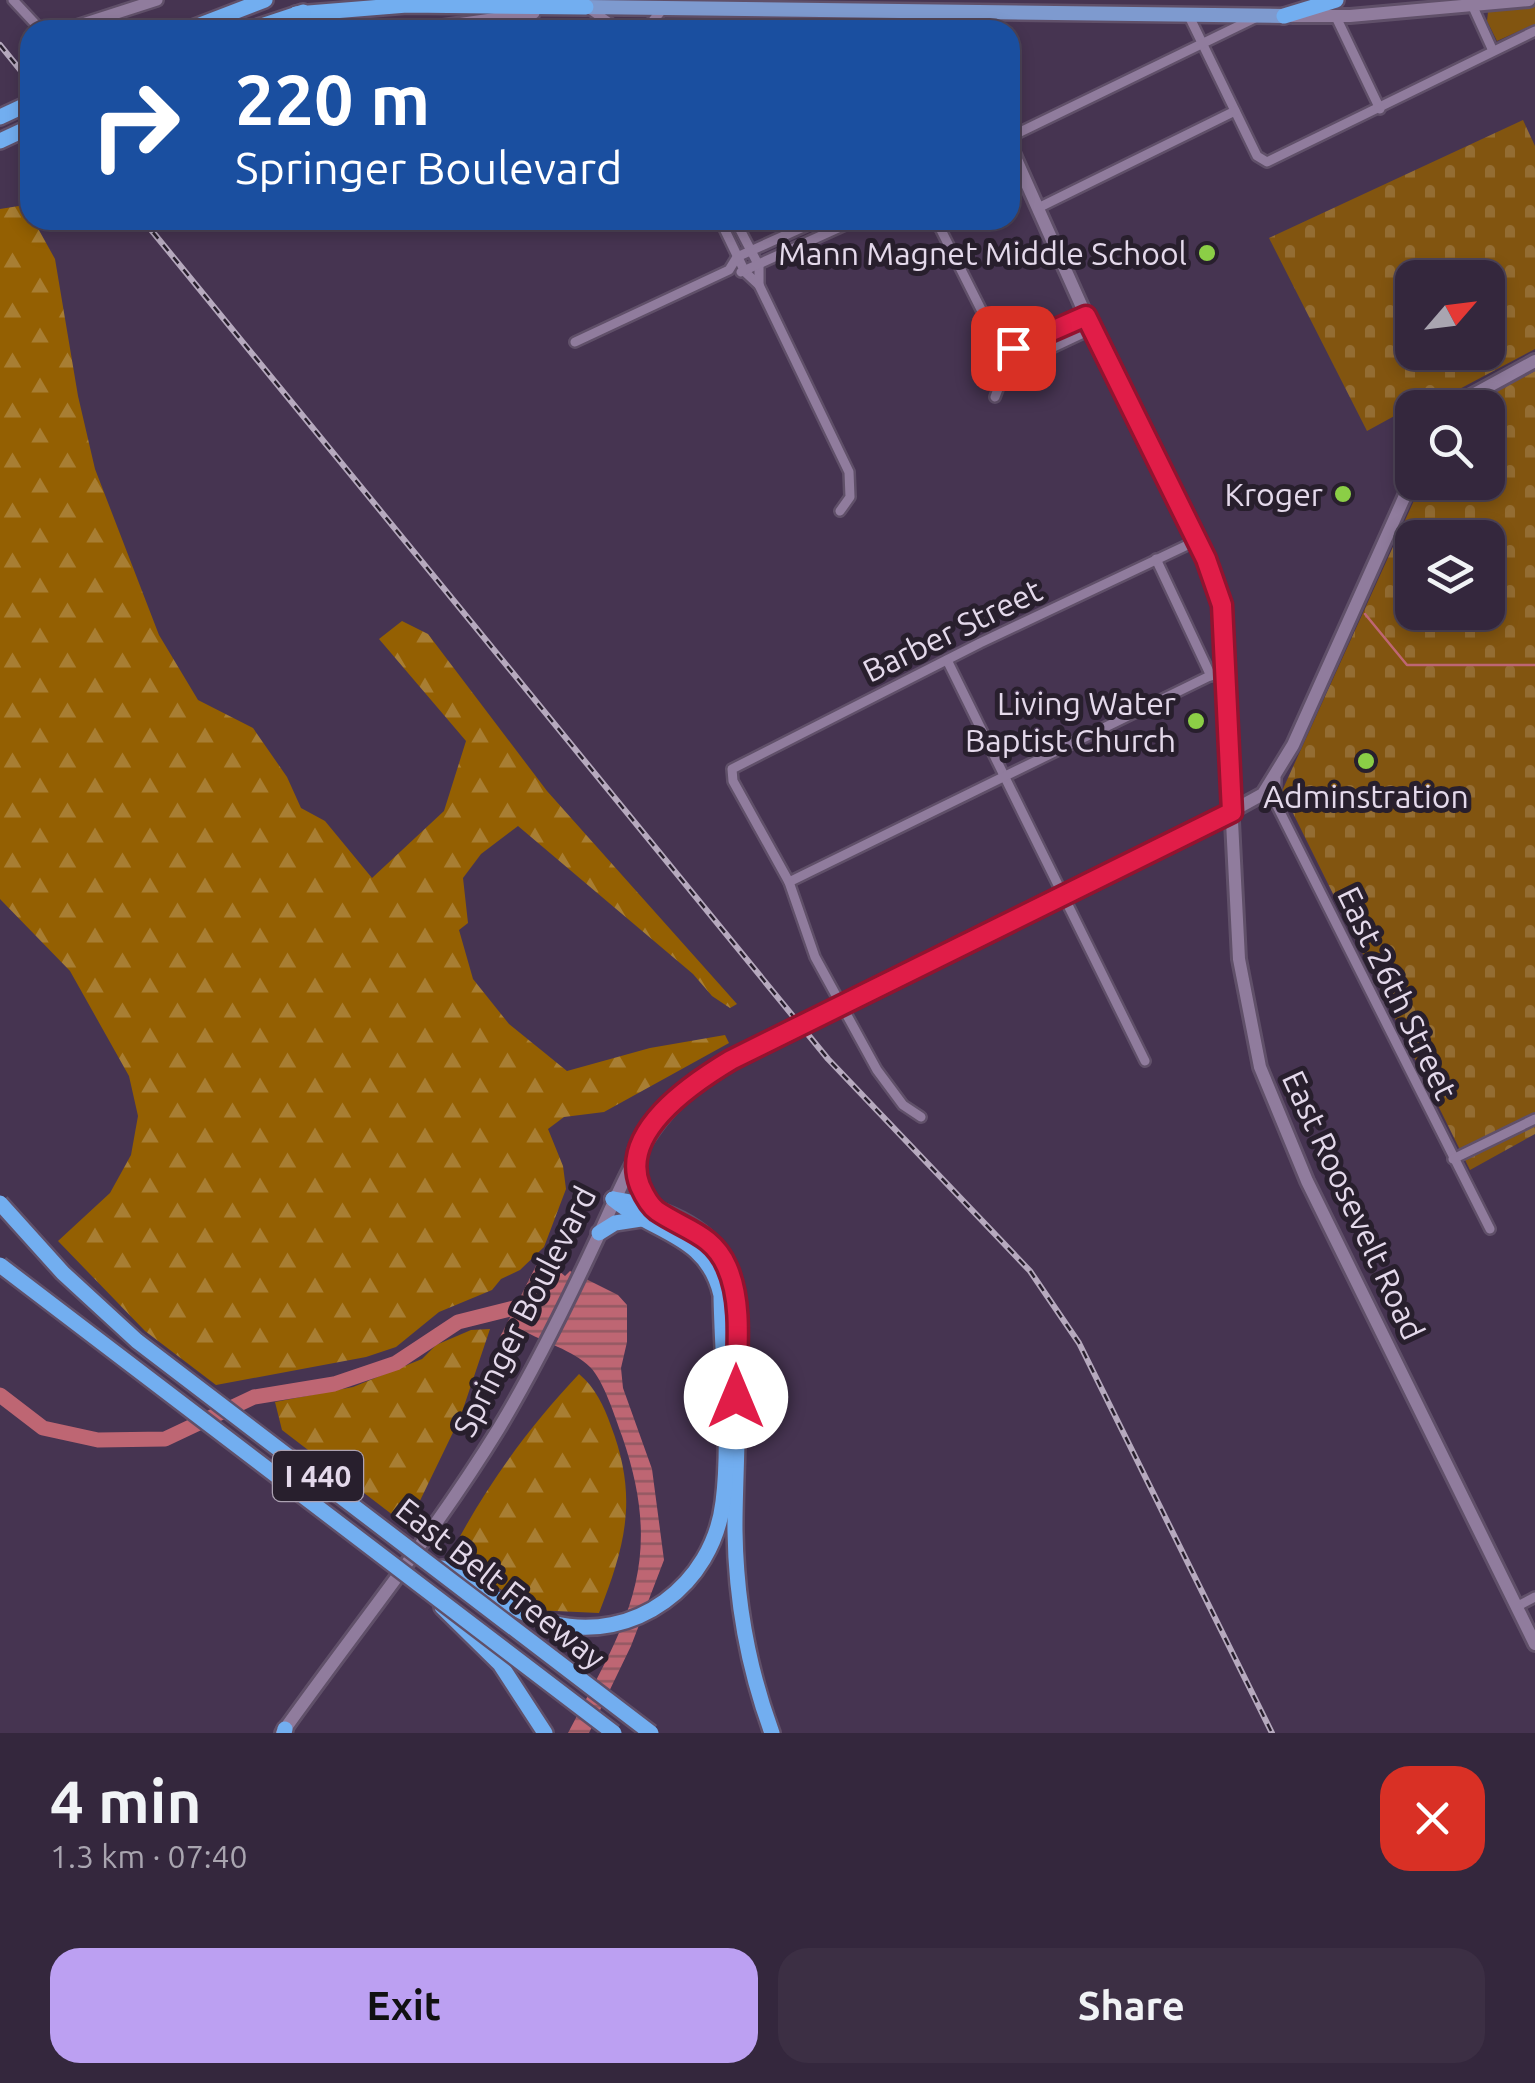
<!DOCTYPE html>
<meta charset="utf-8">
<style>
body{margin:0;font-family:Ubuntu,sans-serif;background:#3c2f44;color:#f1f3f6;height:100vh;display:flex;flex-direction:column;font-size:38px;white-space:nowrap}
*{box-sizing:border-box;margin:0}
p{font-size:32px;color:#a9a5b0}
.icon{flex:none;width:55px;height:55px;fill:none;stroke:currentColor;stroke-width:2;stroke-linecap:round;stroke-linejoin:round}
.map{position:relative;height:1733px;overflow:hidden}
.side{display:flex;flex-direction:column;background:#34273d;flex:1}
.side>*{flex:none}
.guide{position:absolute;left:20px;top:20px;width:1000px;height:210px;border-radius:30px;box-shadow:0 5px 15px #0003,0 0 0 2px #4e4457;background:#1a4fa0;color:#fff;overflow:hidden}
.needle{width:65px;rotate:62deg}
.controls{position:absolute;left:1395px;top:260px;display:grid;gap:20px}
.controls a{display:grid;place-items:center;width:110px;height:110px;border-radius:20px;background:#34273d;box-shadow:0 5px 15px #0003,0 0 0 2px #4e4457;font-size:50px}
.pin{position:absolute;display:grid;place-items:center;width:85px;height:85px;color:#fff;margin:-42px;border-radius:20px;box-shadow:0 5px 15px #0006}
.me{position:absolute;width:110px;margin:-55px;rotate:0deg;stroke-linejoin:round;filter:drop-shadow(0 0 8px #0008)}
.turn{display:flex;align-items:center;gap:35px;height:210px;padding:0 50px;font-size:45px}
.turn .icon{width:130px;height:130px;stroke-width:2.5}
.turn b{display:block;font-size:70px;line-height:85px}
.round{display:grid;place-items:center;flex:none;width:105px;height:105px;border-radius:30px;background:#3c2f44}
.head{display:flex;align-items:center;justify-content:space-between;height:170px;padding:0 50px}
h1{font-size:60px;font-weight:600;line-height:75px}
.button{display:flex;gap:20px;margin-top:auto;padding:20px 50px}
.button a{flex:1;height:115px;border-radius:30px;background:#bca0f2;color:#111;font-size:40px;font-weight:600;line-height:115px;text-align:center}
.button a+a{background:#3c2f44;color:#f1f3f6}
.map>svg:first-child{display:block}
</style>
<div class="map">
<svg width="1535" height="1733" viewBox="0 0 1535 1733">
<defs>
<pattern id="forest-firs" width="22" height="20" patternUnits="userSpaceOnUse" patternTransform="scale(2.5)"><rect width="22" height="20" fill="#946002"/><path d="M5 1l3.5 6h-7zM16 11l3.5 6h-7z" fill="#a87e33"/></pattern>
<pattern id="cemetery-stones" width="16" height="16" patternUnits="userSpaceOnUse" patternTransform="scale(2.5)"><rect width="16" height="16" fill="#825510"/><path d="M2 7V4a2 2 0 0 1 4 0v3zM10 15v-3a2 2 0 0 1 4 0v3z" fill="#946d33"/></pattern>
<pattern id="water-rules" width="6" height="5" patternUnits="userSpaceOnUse" patternTransform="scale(2.5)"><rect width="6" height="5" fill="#be6673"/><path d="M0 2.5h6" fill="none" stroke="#935963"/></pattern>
</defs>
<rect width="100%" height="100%" fill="#463451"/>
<polygon fill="#825510" points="1535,6 1535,24 1497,41 1487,21 1488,12"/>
<g fill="url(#forest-firs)">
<polygon points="25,205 55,259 78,396 95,469 159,635 198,700 253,728 287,777 301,808 325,821 372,878 444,811 466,741 379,639 402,621 428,634 547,791 737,1004 730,1008 712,996 693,974 518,826 481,854 463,878 468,923 459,930 473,979 509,1024 567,1071 650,1048 725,1035 729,1043 604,1112 564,1117 548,1129 563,1166 566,1189 544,1247 520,1270 501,1279 492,1290 439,1312 396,1347 366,1357 216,1385 145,1331 58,1241 110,1193 131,1155 138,1116 129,1076 70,971 0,899 0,209"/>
<polygon points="490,1329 460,1418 414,1513 398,1519 282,1430 275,1402 353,1387 422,1359 436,1345 471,1330"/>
<path d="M579,1374c16,13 25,32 32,52 27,71 15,118 -12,187l-65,-3 -85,-53c35,-68 77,-127 130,-183z"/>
</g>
<g fill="url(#cemetery-stones)" fill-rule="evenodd">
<path d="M1523,120l12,26v203l-102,54 -4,-6 -62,34 -98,-193zM1412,278h76v74h-76z"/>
<path d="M1535,371v763l-65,36 -188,-379 140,-308 66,-1v-74l-23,-1zM1412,538h76v74h-76z"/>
</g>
<path fill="url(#water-rules)" d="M541,1256l24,20 5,-5 48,24 9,10v37l-6,26 2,20 29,81 12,91 -33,86 -42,87h-21c59,-110 98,-170 54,-297 -7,-19 -18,-55 -32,-69 -16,-16 -48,-26 -68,-37l-22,7z"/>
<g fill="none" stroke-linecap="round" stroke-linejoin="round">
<polyline stroke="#be6673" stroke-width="2.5" points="1365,614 1407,665 1535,665"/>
<polyline stroke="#be6673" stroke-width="15" points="0,1395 43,1428 98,1440 165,1439 254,1397 334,1384 396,1363 458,1322 534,1303"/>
<defs>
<g id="minor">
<polyline points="13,0 41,30"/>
<polyline points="1473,7 1493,51"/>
<polyline points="588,8 620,30"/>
<polyline points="1188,14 1257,156 1267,162 1535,31"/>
<polyline points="1336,17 1380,109"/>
<polyline points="645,30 662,10"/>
<polyline points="1010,137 1255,18"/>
<polyline points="1038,208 1235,111"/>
<polyline points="720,220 745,272 759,285 849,472 850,497 840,511"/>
<polyline points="735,220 759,266 759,285"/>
<polyline points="936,220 1006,359"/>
<polyline points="741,272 856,220"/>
<polyline points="575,342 729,270 737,257 819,220"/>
<polyline points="1006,359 1022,362 1092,329"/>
<polyline points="995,397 1013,349 1086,316"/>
<polyline points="1156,559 1211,676"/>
<polyline points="947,660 1145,1061"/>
<polyline points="1276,778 1275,802 1490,1229"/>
<polyline points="789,882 1226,668"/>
<polyline points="921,1117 903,1105 877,1070 815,957 789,882 733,781 732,769 980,643 1196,541"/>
<polyline points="1453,1159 1535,1119"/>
<polyline points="1516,1607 1535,1597"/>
</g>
<g id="tertiary">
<polyline points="64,30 157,0"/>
<polyline points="415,30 534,13"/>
</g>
<g id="secondary">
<polyline points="938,12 950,30"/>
<polyline points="1292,16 1350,16 1529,0"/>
<polyline points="1010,146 1086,316 1205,559 1221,605 1239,959 1260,1067 1307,1181 1535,1644"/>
<polyline points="1449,408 1535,361"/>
<path d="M282,1733c72,-101 152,-199 217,-305 35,-58 66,-121 95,-183 38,-81 55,-136 137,-185l454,-223 78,-43 30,-49 119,-265"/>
</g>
<polyline id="primary" points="586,7 1284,16"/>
<g id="motorway">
<polyline points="296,14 407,5 586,7"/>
<polyline points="1284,16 1336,0"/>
<polyline points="187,30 265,0"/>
<polyline points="249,30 303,12"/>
<polyline points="0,117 30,103"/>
<polyline points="0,141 30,127"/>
<polyline points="636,1151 639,1184 653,1207"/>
<path d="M613,1199c35,5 86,22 106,53 30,47 15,217 16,279 1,69 13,137 37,202"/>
<polyline points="599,1233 615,1223 641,1219"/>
<path d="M442,1568c34,18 72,45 110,55 82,21 161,-38 171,-121 8,-62 -1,-143 -2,-207 -14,-61 -67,-61 -108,-96"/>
<polyline points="442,1607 500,1664 545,1733"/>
<polyline points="284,1733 285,1729"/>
</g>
</defs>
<use href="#minor" stroke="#605069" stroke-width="14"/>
<use href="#tertiary" stroke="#605069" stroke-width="16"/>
<use href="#secondary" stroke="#605069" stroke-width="18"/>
<use href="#primary" stroke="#605069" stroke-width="19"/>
<use href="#motorway" stroke="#605069" stroke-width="20"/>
<use href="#minor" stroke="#907c9d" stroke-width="9"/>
<use href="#tertiary" stroke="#907c9d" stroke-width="11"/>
<use href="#secondary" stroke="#907c9d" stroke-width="12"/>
<use href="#primary" stroke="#7e9acf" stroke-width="14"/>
<use href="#motorway" stroke="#72aef0" stroke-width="15"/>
<defs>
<g id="rail">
<polyline points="0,45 30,82"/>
<polyline points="143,220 828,1059 1030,1271 1079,1343 1272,1733"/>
</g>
</defs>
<use href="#rail" stroke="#b6a9be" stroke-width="6"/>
<use href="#rail" stroke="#281f2d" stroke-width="2.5" stroke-dasharray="8" stroke-linecap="butt"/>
<defs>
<g id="motorway-bridge">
<polyline points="0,1203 63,1273 137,1341 651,1733"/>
<polyline points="0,1265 614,1733"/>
</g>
</defs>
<use href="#motorway-bridge" stroke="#605069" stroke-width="20" stroke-linecap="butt"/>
<use href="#motorway-bridge" stroke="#72aef0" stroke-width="15"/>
</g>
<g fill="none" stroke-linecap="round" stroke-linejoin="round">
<defs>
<path id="route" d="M736,1397c0,-41 8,-92 -9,-130 -14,-33 -42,-37 -70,-56 -7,-5 -13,-16 -17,-25 -21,-54 51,-102 91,-126l501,-248 -10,-207 -16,-46 -120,-243 -73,32"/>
</defs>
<use href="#route" stroke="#92132f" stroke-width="25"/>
<use href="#route" stroke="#e11d48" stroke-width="18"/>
</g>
<g fill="#8bce46" stroke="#281f2d" stroke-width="4">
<circle cx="1207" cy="253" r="10"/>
<circle cx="1343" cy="494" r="10"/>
<circle cx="1196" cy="721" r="10"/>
<circle cx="1366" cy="761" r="10"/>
</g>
<g text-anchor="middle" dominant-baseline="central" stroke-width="10" stroke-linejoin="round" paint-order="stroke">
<rect fill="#281f2d" stroke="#aca1b2" stroke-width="2.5" x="273" y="1451" width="90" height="50" rx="8"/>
<g font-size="30" font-weight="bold" fill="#e4d9eb">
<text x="318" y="1476">I 440</text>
</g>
<g font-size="32" fill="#e4d9eb" stroke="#281f2d" text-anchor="end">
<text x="1187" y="253">Mann Magnet Middle School</text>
<text x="1323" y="494">Kroger</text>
<text x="1176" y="703">Living Water<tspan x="1176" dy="37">Baptist Church</tspan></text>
<text x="1366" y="796" text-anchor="middle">Adminstration</text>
</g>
<g font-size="32" fill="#e4d9eb" stroke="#281f2d">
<text transform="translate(952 630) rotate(-26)">Barber Street</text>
<text transform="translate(1398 993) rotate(64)">East 26th Street</text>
<text transform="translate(1354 1205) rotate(65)">East Roosevelt Road</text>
<text transform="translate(524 1311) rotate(-63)">Springer Boulevard</text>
<text transform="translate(501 1583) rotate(38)">East Belt Freeway</text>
</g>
</g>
</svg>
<div class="controls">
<a><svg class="needle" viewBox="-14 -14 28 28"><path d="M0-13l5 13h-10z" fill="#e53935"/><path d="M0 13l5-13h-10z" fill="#a9a5b0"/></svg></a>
<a><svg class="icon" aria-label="search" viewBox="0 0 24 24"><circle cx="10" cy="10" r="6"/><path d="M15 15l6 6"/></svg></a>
<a><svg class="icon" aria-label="layers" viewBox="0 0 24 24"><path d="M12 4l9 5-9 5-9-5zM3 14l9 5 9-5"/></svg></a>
</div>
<div class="pin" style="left:1013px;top:348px;background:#d93025"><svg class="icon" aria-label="arrive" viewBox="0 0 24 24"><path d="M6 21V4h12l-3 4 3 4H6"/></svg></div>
<svg class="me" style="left:736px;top:1397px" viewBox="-20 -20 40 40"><circle r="19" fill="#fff"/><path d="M0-13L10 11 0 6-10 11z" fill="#e11d48"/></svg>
<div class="guide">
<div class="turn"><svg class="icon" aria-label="right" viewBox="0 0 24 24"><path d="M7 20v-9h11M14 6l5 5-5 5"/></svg><div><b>220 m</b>Springer Boulevard</div></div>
</div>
</div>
<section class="side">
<div class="head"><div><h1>4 min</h1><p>1.3 km · 07:40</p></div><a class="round" style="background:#d93025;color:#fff"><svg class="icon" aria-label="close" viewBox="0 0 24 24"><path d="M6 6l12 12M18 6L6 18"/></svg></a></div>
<div class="button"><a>Exit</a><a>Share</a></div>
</section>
